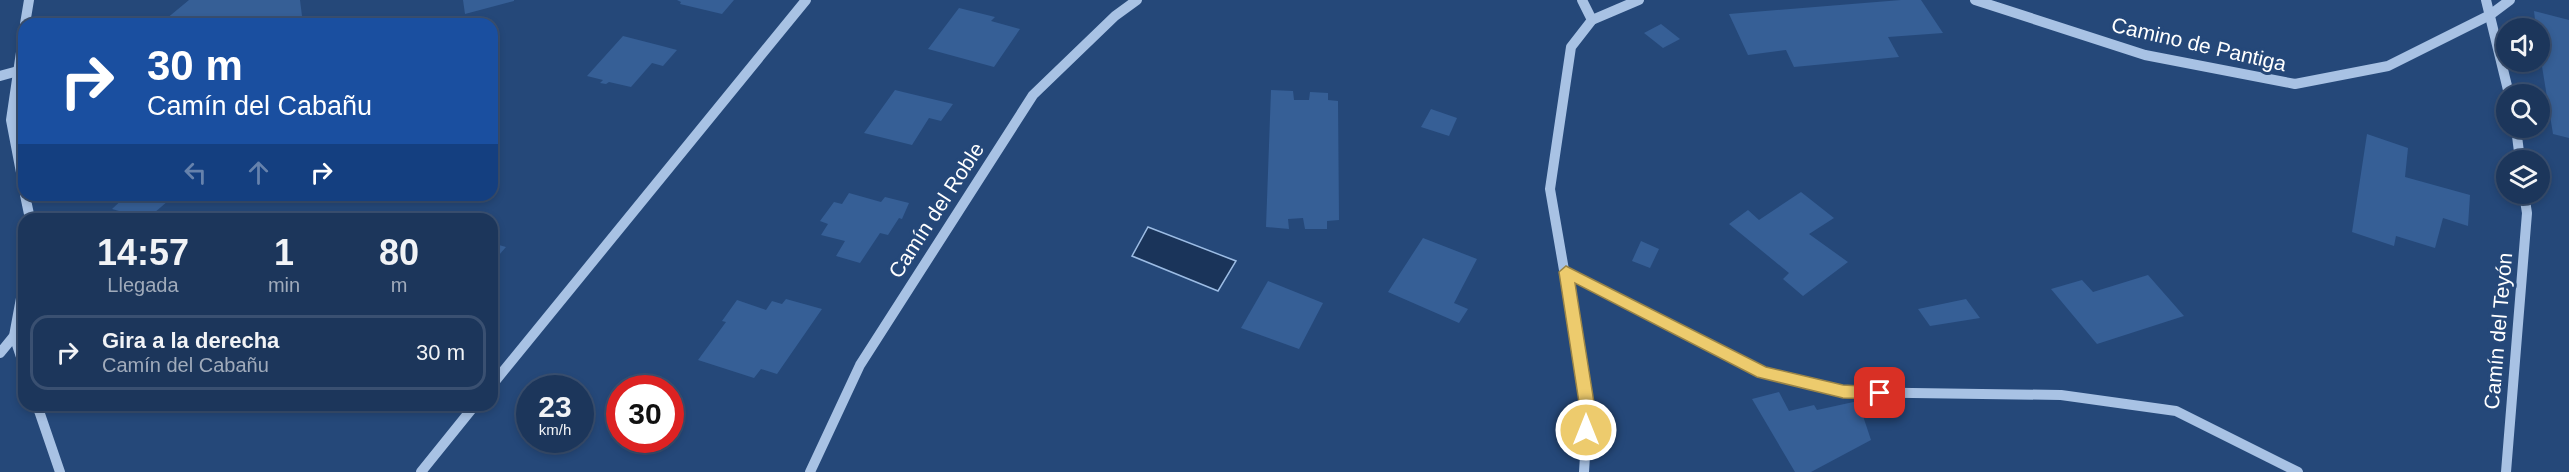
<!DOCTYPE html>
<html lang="es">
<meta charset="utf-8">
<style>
body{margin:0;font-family:Helvetica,sans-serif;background:#253e61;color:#f1f3f6;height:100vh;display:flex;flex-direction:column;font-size:22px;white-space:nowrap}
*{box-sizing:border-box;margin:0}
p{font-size:20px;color:#a0abbb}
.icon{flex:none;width:33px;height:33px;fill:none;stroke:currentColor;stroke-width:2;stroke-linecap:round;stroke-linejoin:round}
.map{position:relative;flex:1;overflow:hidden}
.panel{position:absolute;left:18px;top:213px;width:480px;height:198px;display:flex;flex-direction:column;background:#1c365b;border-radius:18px;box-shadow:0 3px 9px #0003,0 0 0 2px #3a5071}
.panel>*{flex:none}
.guide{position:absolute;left:18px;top:18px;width:480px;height:183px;border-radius:18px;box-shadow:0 3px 9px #0003,0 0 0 2px #3a5071;background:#1a4fa0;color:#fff;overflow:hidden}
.fabs{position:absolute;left:2496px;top:18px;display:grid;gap:12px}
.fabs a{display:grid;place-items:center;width:54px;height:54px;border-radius:50%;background:#1c365b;box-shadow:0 3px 9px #0003,0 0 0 2px #3a5071;font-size:30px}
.speed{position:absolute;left:516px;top:375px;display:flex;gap:12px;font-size:30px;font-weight:700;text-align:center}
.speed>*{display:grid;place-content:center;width:78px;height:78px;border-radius:50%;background:#1c365b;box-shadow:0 3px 9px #0003,0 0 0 2px #3a5071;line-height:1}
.speed small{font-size:15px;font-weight:400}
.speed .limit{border:9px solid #d22;background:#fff;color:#111}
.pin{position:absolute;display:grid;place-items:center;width:51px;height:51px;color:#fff;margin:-26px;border-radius:12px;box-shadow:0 3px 9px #0006}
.me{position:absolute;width:66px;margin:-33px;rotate:0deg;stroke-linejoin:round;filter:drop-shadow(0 0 4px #0008)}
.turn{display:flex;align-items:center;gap:21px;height:126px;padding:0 30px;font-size:27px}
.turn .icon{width:78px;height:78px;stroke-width:2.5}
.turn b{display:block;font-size:42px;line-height:51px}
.lanes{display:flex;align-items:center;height:57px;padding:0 30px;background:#0003;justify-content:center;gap:30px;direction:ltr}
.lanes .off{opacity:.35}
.eta{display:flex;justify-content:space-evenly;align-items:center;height:102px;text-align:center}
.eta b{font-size:36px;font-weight:600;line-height:42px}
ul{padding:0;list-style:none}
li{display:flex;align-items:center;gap:18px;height:75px;margin:0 12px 9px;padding:0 18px;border:3px solid #3a5071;border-radius:18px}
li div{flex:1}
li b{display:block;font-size:22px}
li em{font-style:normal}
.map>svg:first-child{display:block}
</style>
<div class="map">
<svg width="2569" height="472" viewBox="0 0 2569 472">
<rect width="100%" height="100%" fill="#254879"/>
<polygon fill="#1a345a" stroke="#9cbce4" stroke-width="1.5" points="1148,227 1236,261 1218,291 1132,256"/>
<g fill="#365f96">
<polygon points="189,0 300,0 303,24 248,24 247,22 245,24 160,24"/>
<polygon points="463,0 514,0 514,1 465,14"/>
<polygon points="677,0 734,0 722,14 680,4 681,2"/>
<polygon points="1901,0 1921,0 1943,33 1888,37 1899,57 1794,67 1786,50 1748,55 1729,14"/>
<polygon points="959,8 995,17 991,21 1020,29 994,67 928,49"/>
<polygon points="2534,11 2569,20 2569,138 2553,134 2540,54 2540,28 2536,28"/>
<polygon points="1661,24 1680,39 1663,48 1644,33"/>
<polygon points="623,36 662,46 677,50 663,66 652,63 631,87 609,82 606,84 600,83 603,80 587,76"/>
<polygon points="895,90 903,92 953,104 941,121 929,118 912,145 864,133"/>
<polygon points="1271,90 1293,91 1294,100 1309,100 1310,92 1328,93 1328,100 1338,101 1339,220 1327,221 1327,229 1305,229 1303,218 1288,219 1289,229 1266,227"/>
<polygon points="1431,109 1457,118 1449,136 1421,127"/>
<polygon points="2367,134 2408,148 2405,177 2470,195 2468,226 2443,218 2435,248 2396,236 2394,246 2352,232"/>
<polygon points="1801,192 1834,218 1809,234 1848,262 1803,296 1783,279 1789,273 1729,224 1748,210 1759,220"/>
<polygon points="849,193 881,202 885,197 909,203 902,219 899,218 888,235 880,233 860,263 836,256 845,241 821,235 828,224 820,221 834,202 842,204"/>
<polygon points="127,195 175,195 147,219 112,209"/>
<polygon points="1423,238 1477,259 1454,303 1468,309 1459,323 1388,292"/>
<polygon points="1641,241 1659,249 1650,268 1632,261"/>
<polygon points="492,243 506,247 492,263"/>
<polygon points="2148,275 2184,316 2097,344 2051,289 2082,280 2093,292"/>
<polygon points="1268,281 1323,303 1299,349 1241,328"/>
<polygon points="786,299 822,309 777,374 761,369 754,378 698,360 726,322 722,321 737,300 766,310 772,301 782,304"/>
<polygon points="1966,299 1980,318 1930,326 1918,309"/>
<polygon points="1779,392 1789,411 1814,405 1817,410 1858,401 1871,440 1811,472 1795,472 1752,399"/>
</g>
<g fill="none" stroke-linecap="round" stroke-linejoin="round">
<g stroke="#a8c2e4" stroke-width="10">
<polyline points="1582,0 1592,20"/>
<polyline points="1975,0 2145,55 2295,84 2388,66 2490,15 2510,0"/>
<polyline points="2486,0 2509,94"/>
<polyline points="25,24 29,0"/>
<polyline points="24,32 11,120 24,188"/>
<polyline points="0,76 18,71"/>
<polyline points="2516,128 2520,160"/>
<polyline points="25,195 30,219"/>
<polyline points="1566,272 1763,372 1843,392 2061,395 2176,411 2298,472"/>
<polyline points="14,336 24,366"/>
<polyline points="0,353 14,336 24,282"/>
<polyline points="492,385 806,0"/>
<polyline points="37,405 60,472"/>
<polyline points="421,472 475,405"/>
<polyline points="810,472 860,365 1033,95 1115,16 1137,0"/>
<polyline points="1584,472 1588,409 1550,189 1571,47 1592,20 1639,0"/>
<polyline points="2506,472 2527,213 2524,194"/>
</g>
</g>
<polygon fill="#edcb6d" stroke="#9a8447" stroke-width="1.5" points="1566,266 1766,367 1843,385 1880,387 1886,388 1888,393 1886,397 1880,399 1843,398 1757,377 1575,283 1595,409 1592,434 1586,436 1581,434 1579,430 1580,409 1559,272"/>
<g text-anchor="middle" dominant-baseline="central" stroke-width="6" stroke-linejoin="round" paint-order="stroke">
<g font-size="21" fill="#fff" stroke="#254879">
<text transform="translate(2199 44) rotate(13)">Camino de Pantiga</text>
<text transform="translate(936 210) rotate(-57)">Camín del Roble</text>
<text transform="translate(2498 331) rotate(-85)">Camín del Teyón</text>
</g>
</g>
</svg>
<div class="fabs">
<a><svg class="icon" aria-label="sound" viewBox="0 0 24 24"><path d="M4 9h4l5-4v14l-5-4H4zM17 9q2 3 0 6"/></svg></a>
<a><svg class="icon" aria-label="search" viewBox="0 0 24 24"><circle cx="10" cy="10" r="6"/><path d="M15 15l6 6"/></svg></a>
<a><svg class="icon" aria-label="layers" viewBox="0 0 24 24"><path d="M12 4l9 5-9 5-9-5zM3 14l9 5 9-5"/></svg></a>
</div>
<div class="speed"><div>23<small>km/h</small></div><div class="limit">30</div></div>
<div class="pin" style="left:1880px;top:393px;background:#d93025"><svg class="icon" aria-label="arrive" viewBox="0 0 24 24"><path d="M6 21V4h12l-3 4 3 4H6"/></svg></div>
<svg class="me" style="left:1586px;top:430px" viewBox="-20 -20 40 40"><circle r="17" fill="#edcb6d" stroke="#fff" stroke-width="3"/><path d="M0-11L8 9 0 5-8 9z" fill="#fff"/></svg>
<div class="guide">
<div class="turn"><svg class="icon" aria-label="right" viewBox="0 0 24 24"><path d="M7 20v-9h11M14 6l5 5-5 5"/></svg><div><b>30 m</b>Camín del Cabañu</div></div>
<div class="lanes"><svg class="icon off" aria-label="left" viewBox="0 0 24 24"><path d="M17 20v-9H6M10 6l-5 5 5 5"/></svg><svg class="icon off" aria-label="ahead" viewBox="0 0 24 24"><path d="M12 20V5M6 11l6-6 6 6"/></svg><svg class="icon" aria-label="right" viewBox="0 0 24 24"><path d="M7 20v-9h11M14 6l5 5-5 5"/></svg></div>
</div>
<section class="panel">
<div class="eta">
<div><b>14:57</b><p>Llegada</p></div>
<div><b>1</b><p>min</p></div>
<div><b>80</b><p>m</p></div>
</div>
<ul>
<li><svg class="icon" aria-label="right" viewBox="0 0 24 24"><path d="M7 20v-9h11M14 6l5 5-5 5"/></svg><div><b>Gira a la derecha</b><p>Camín del Cabañu</p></div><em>30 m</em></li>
</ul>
</section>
</div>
